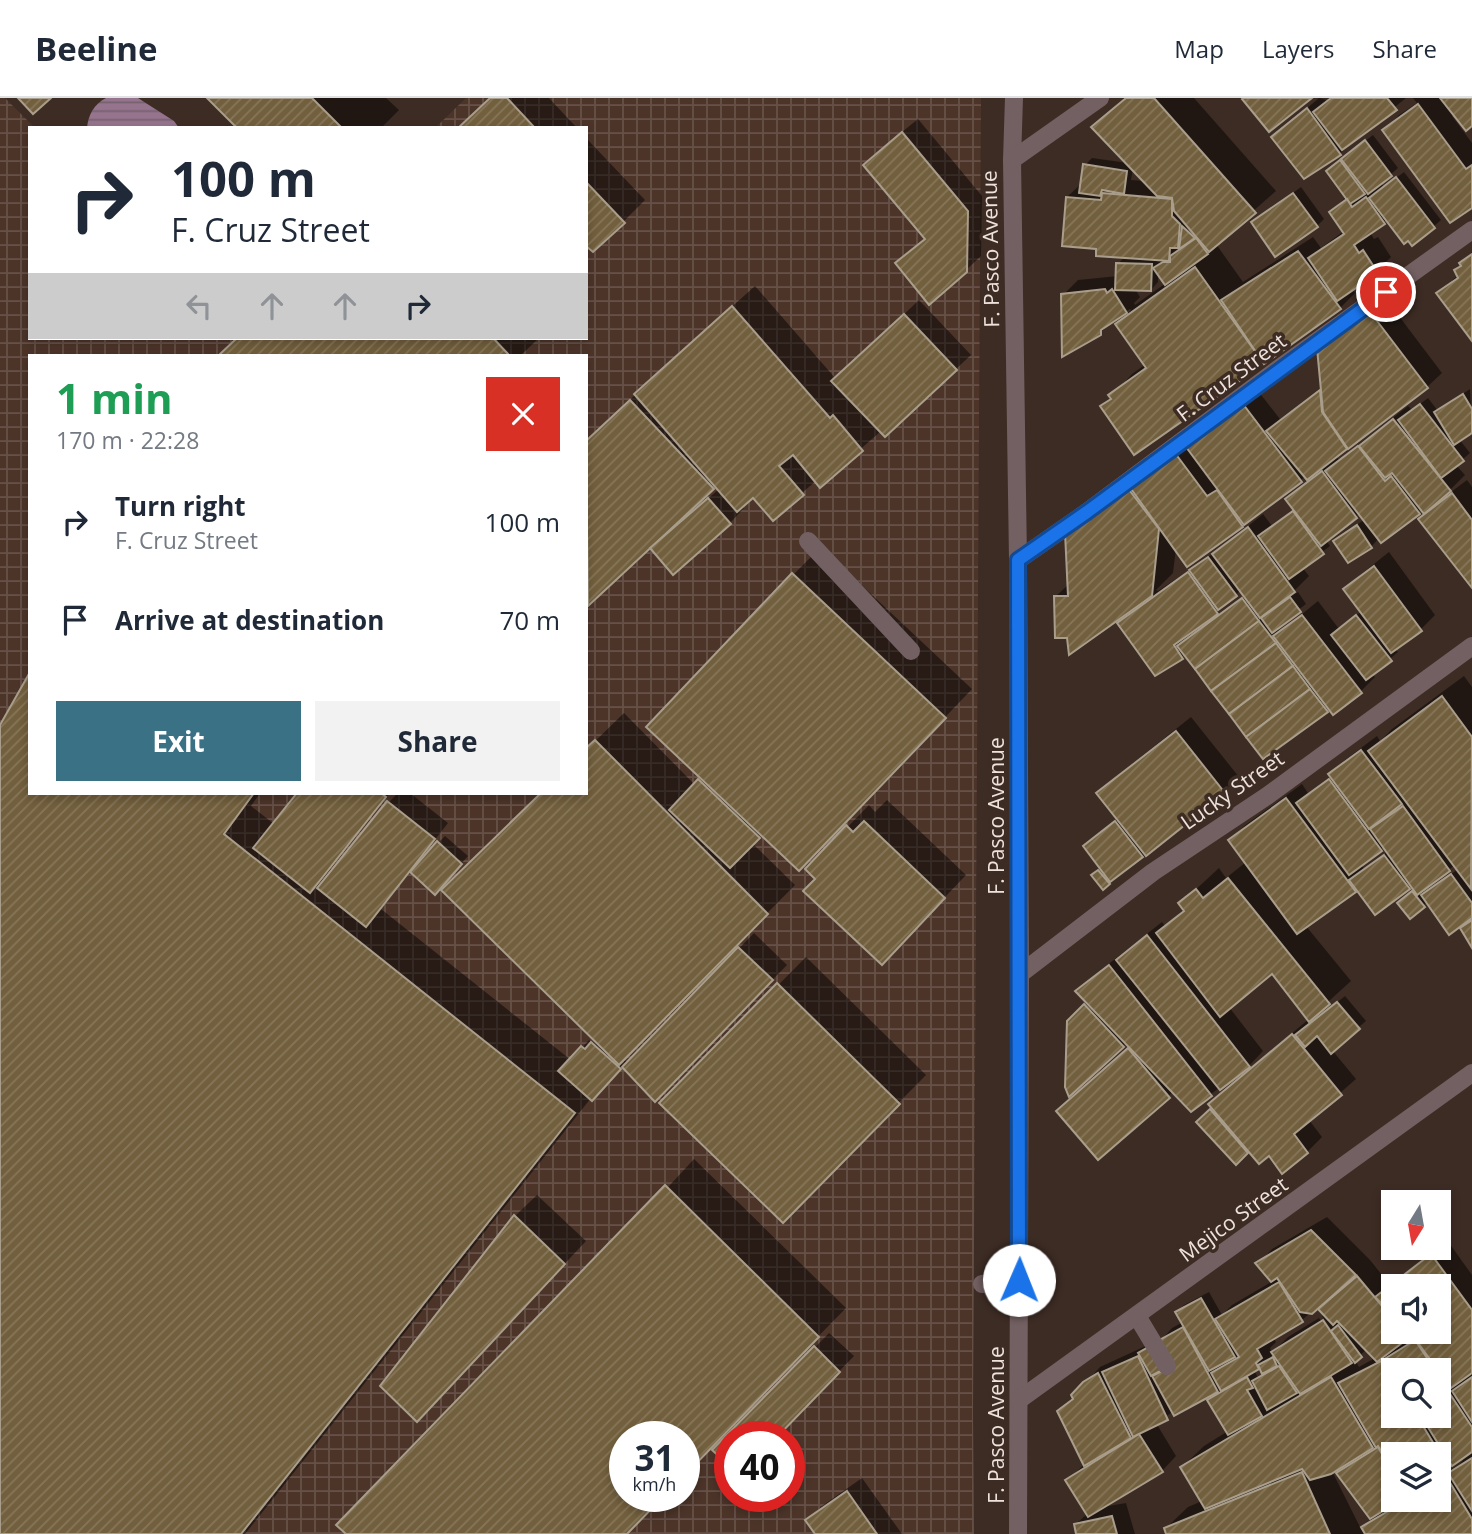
<!DOCTYPE html>
<meta charset="utf-8">
<style>
body{margin:0;font-family:"Open Sans",sans-serif;background:#f2f2f3;color:#1f2937;height:100vh;display:flex;flex-direction:column;font-size:26px;white-space:nowrap}
*{box-sizing:border-box;margin:0}
p{font-size:23px;color:#747a83}
.icon{flex:none;width:38px;height:38px;fill:none;stroke:currentColor;stroke-width:2;stroke-linecap:round;stroke-linejoin:round}
.map{position:relative;flex:1;overflow:hidden}
.details{position:absolute;left:28px;top:256px;width:560px;height:441px;display:flex;flex-direction:column;background:#fff;border-radius:0px;box-shadow:0 4px 10px #0003}
.details>*{flex:none}
.top-card{position:absolute;left:28px;top:28px;width:560px;height:214px;border-radius:0px;box-shadow:0 4px 10px #0003;background:#fff;color:#1f2937;overflow:hidden}
.needle{width:46px;rotate:191deg}
.buttons{position:absolute;left:1381px;top:1092px;display:grid;gap:14px}
.buttons a{display:grid;place-items:center;width:70px;height:70px;border-radius:0px;background:#fff;box-shadow:0 4px 10px #0003;font-size:35px}
.speed{position:absolute;left:609px;top:1323px;display:flex;gap:14px;font-size:35px;font-weight:700;text-align:center}
.speed>*{display:grid;place-content:center;width:91px;height:91px;border-radius:50%;background:#fff;box-shadow:0 4px 10px #0003;line-height:1}
.speed small{font-size:18px;font-weight:400}
.speed .limit{border:10px solid #d22;background:#fff;color:#111}
.pin{position:absolute;display:grid;place-items:center;width:60px;height:60px;color:#fff;margin:-30px;border:4px solid #fff;border-radius:50%;box-shadow:0 2px 7px #0007}
.me{position:absolute;width:77px;margin:-38px;rotate:1deg;stroke-linejoin:round;filter:drop-shadow(0 0 5px #0008)}
.turn{display:flex;align-items:center;gap:24px;height:147px;padding:0 28px;font-size:32px}
.turn .icon{width:91px;height:91px;stroke-width:2.5}
.turn b{display:block;font-size:49px;line-height:60px}
.lanes{display:flex;align-items:center;height:66px;padding:0 28px;background:#0003;justify-content:center;gap:35px;direction:ltr}
.lanes .off{opacity:.35}
.round{display:grid;place-items:center;flex:none;width:74px;height:74px;border-radius:0px;background:#f2f2f3}
.summary{display:flex;align-items:center;justify-content:space-between;height:119px;padding:0 28px}
h1{font-size:42px;font-weight:700;line-height:52px;color:#1e9e55}
.primary-button{display:flex;gap:14px;margin-top:auto;padding:14px 28px}
.primary-button a{flex:1;height:80px;border-radius:0px;background:#3a7185;color:#fff;font-size:28px;font-weight:700;line-height:80px;text-align:center}
.primary-button a+a{background:#f2f2f3;color:#1f2937}
ul{padding:0;list-style:none}
li{display:flex;align-items:center;gap:21px;height:98px;padding:0 28px}
li div{flex:1}
li b{display:block;font-size:26px}
li em{font-style:normal}
header{display:flex;align-items:center;gap:42px;box-sizing:border-box;height:98px;padding:0 35px;background:#fff;border-bottom:2px solid #e0e1e3}
header strong{font-size:33px}
nav{display:flex;gap:38px;margin-inline-start:auto;font-size:24px}
.map>svg:first-child{display:block}
</style>
<header>
<strong>Beeline</strong>
<nav><a>Map</a><a>Layers</a><a>Share</a></nav>
</header>
<div class="map">
<svg width="1472" height="1436" viewBox="0 0 1472 1436">
<defs>
<pattern id="industrial-grid" width="8" height="8" patternUnits="userSpaceOnUse" patternTransform="scale(1.75)"><rect width="8" height="8" fill="#4c3429"/><path d="M0 4h8M4 0v8" fill="none" stroke="#665148"/></pattern>
<pattern id="water-rules" width="6" height="5" patternUnits="userSpaceOnUse" patternTransform="scale(1.75)"><rect width="6" height="5" fill="#96748d"/><path d="M0 2.5h6" fill="none" stroke="#76616f"/></pattern>
<pattern id="building-hatch" width="6" height="6" patternUnits="userSpaceOnUse" patternTransform="scale(1.75)"><rect width="6" height="6" fill="#725f3d"/><path d="M-1 1l2-2M0 6l6-6M5 7l2-2" fill="none" stroke="#867659"/></pattern>
</defs>
<rect width="100%" height="100%" fill="#3d2c24"/>
<path fill="url(#industrial-grid)" fill-rule="evenodd" d="M0,0h5l30,30h-5v210h556v-210h-151l31,-30h515l-8,1313 1,123h-974zM30,257h556v438h-556zM625,1339h59v59h-59zM730,1339h59v59h-59z"/>
<path fill="url(#water-rules)" d="M106,0h32l36,23 5,7h-92c1,-13 7,-24 19,-30z"/>
<g fill="#0007" fill-rule="evenodd">
<polygon points="210,0 386,0 399,12 381,30 239,30"/>
<polygon points="490,0 549,0 577,30 457,30"/>
<path d="M1124,0h70l82,93 -60,53 27,38 70,-45 8,11 23,-17 -13,-19 16,-16 -12,-32 38,-29 25,33 -17,15 3,4 20,-15 37,48 -28,24 -26,-25 -17,13 4,7 4,-2 13,20 -14,14 -25,18 3,4 -15,15 -75,53 -2,-3 -16,16 -113,78 -32,-45 30,-33 14,-10 -29,-40 14,-14 -1,-1 -17,11 -13,13 -37,-38 15,-15 40,-4v-12l7,-8 -27,-9 -31,-50 15,-14 3,-18 7,-7 36,5 -35,-36zM1133,71l12,12 -14,-1zM1158,174l8,11 -31,22 -1,-2 6,-6 -5,-8 16,1 7,-8z"/>
<polygon points="1319,0 1327,2 1329,0 1406,0 1355,41 1340,56 1304,79 1273,39"/>
<polygon points="1413,0 1472,0 1472,26 1455,16 1452,18 1472,45 1472,107 1385,32 1399,17 1417,5"/>
<polygon points="918,21 982,98 981,158 965,173 897,165 926,139 880,52"/>
<polygon points="586,40 645,102 623,124 586,145"/>
<polygon points="1301,89 1324,121 1317,128 1253,125"/>
<polygon points="1472,154 1472,241 1439,195 1458,177 1456,173"/>
<path d="M755,188l81,93 83,-79 52,55 -86,80 -4,-4 -61,54 -3,-5 -44,38 -20,-23 -11,10 2,3 -14,15 -69,17 -3,-2 -70,66 -2,-162 72,-69zM716,386l3,5 -47,41 -2,-3z"/>
<path d="M1383,197l59,78 -15,14 -91,69 3,4 69,-54 4,4 16,-12 10,13 32,-22 2,42 -13,8 11,14 -14,12 9,10 -16,16 2,1 16,-12 5,7v98l-50,-76 -43,29 -8,9 -36,-6 30,-22 -5,-6 -34,27 4,6 -28,21 7,9 -19,19 1,1 7,-4 8,12 -30,23 4,5 38,-31 21,28 23,-18 -17,-22 15,-14 29,-23 46,63 -14,14 -26,20 3,3 -26,22 3,3 -15,15 -30,15 -67,50 -78,-103 -29,20 -37,-51 11,-11 -1,-1 -60,25 -13,-40 13,-12 -3,-51 192,-142 22,28 42,-32 -3,-39zM1306,378l3,3 -22,20 8,11 -23,16 -9,-12 -47,38 -58,39 -2,-1 17,-17 3,-25 62,-18zM1241,492l4,6 -53,39 -2,-3 23,-16z"/>
<polygon points="238,240 539,240 521,257 220,257"/>
<polygon points="821,449 972,591 827,743 762,735 752,745 795,787 623,960 628,965 754,835 787,867 655,1001 623,968 599,994 591,1000 245,1436 2,1436 0,1434 0,630 30,695 260,695 251,708 274,726 299,695 390,695 330,770 333,773 389,704 398,695 410,695 448,725 427,752 429,754 445,738 468,758 442,787 411,773 381,811 571,962 589,942 592,945 596,942 471,764 542,695 586,695 586,652 624,615 695,687 702,679 793,477"/>
<path d="M1464,578l8,11v258l-10,-17 9,-9 -1,-1 -42,-17 -4,4 -18,-9 9,-7 -3,-4 -3,3h-51l-52,38 45,55 -44,40 3,3 35,-28 21,25 -34,29 24,29 -47,41 13,17 -15,15 -38,2 -20,-4 -13,12 -37,-40 15,-14 -4,-4 35,-31 -2,-3 -32,24 -37,-3 -75,66 -26,-60 58,-51 -4,-4 -57,52 -2,-72 20,-20 -10,-11 14,-14 70,-55 3,4 19,-17 -4,-5 39,-36 7,10 20,-16 -16,-21 14,-15 58,-42 6,9 23,-17 14,-16 32,-24 3,5 12,-12zM1384,749l3,5 -23,17 -3,-5zM1455,767l3,4 -32,24 -3,-4zM1272,874l37,47 -61,51 -1,-2 16,-17 -34,-44z"/>
<polygon points="1191,619 1239,679 1224,694 1109,785 1094,777 1101,769 1085,748 1118,720 1098,695 1113,681"/>
<polygon points="887,702 966,777 903,843 807,771 869,707 875,714"/>
<polygon points="806,859 926,977 783,1122 662,1005"/>
<polygon points="694,1061 846,1210 684,1376 684,1339 625,1339 626,1436 348,1436"/>
<polygon points="537,1097 586,1143 439,1300 515,1118"/>
<path d="M1327,1119l43,43 20,25 57,-45 25,35v175l-3,2 3,2v80h-304l-2,-6 22,-21 14,-6 -20,-34 22,-21 24,-15 -19,-30 9,-9 -44,19 -18,12 20,33 -14,15 -60,36 24,-4 9,31h-58l-1,-10 12,-11 -21,-33 18,-16 -26,-52 41,-45 63,-29 9,-10 11,-6 -6,-10 7,-7 25,-13 13,23 10,-10 41,-24 -15,-17 14,-15zM1393,1188h45v46h-26l4,4 -19,12 -1,-3 16,-13h-19zM1318,1208l7,8 -3,2 30,43h-4l-29,-41 -31,19 -16,16 -2,-5 6,-6 -3,-5 28,-16zM1367,1251l8,9 -16,9 -4,-7zM1260,1267l4,8 -6,5 -4,-8zM1393,1272h45v46h-45zM1468,1355l-8,11 -15,9 7,-9zM1393,1356h45v46h-45zM1347,1366l-9,9 34,45 -11,11 -29,-58z"/>
<polygon points="829,1235 854,1258 775,1339 730,1339 715,1352"/>
<polygon points="862,1380 902,1436 818,1436 808,1422 822,1408"/>
</g>
<g fill="url(#building-hatch)" stroke="#a99e8b" stroke-width="2">
<polygon points="18,0 51,0 33,16"/>
<polygon points="207,0 312,0 342,30 237,30"/>
<polygon points="490,0 507,0 535,30 458,30"/>
<polygon points="1126,0 1154,0 1256,115 1209,154 1174,113 1172,100 1157,98 1091,29"/>
<polygon points="1312,0 1269,34 1242,1 1243,0"/>
<polygon points="1331,0 1387,0 1397,12 1342,52 1313,14"/>
<polygon points="1440,0 1472,0 1472,28 1466,33"/>
<polygon points="1418,6 1466,71 1472,67 1472,110 1450,125 1382,32"/>
<polygon points="1307,10 1341,57 1304,81 1271,39"/>
<polygon points="902,34 968,113 967,174 929,207 895,165 925,141 863,67"/>
<polygon points="1365,42 1392,78 1368,96 1341,61"/>
<polygon points="1340,62 1365,96 1350,106 1326,73"/>
<polygon points="1083,66 1127,73 1124,96 1102,92 1100,98 1079,95"/>
<polygon points="1396,79 1435,130 1412,148 1408,143 1404,146 1369,100"/>
<polygon points="586,84 625,125 593,154 586,148"/>
<polygon points="1102,95 1172,101 1172,118 1180,126 1178,150 1170,150 1169,163 1096,158 1096,151 1062,148 1066,99 1101,102"/>
<polygon points="1293,95 1318,129 1275,159 1251,124"/>
<polygon points="1366,99 1385,126 1354,147 1359,155 1363,152 1378,175 1337,203 1308,160 1344,136 1329,114 1347,101 1352,109"/>
<polygon points="1182,128 1195,140 1179,151"/>
<polygon points="1196,140 1208,156 1165,187 1153,170 1163,164 1170,164 1170,158"/>
<polygon points="1298,153 1341,211 1264,266 1221,202"/>
<polygon points="1472,156 1472,243 1436,195 1458,180 1454,172 1461,168 1459,165"/>
<polygon points="1116,165 1152,166 1151,193 1115,192"/>
<polygon points="1195,169 1259,259 1242,271 1248,277 1134,357 1100,308 1111,301 1108,297 1146,270 1115,226"/>
<polygon points="1105,191 1107,195 1112,191 1127,215 1101,232 1101,237 1062,259 1061,196"/>
<polygon points="732,208 830,320 833,317 863,353 820,390 793,357 779,368 804,397 773,423 753,400 737,414 634,296"/>
<polygon points="1368,211 1428,290 1348,351 1323,314 1317,250"/>
<polygon points="904,216 957,272 885,339 831,283"/>
<polygon points="237,240 493,240 509,257 219,257"/>
<polygon points="1320,292 1322,314 1347,351 1307,382 1266,333"/>
<polygon points="1463,296 1472,311 1472,335 1454,347 1434,314"/>
<polygon points="630,302 714,391 588,508 586,343"/>
<polygon points="1243,306 1302,384 1244,427 1186,349"/>
<polygon points="1420,306 1464,363 1441,380 1398,322"/>
<polygon points="1393,321 1451,393 1424,416 1392,375 1385,380 1359,348"/>
<polygon points="1358,348 1385,383 1391,378 1420,416 1381,445 1325,373"/>
<polygon points="1175,355 1207,398 1217,392 1243,429 1187,469 1129,388"/>
<polygon points="1322,373 1357,420 1321,448 1285,401"/>
<polygon points="1127,389 1159,431 1152,498 1069,557 1067,540 1055,540 1054,498 1068,498 1065,434"/>
<polygon points="1452,395 1472,422 1472,490 1418,421"/>
<polygon points="708,400 731,426 673,477 650,450"/>
<polygon points="1293,413 1324,456 1289,481 1258,438"/>
<polygon points="1357,427 1372,450 1348,465 1333,443"/>
<polygon points="1248,429 1295,494 1260,520 1212,456"/>
<polygon points="1208,459 1237,498 1218,512 1189,472"/>
<polygon points="1374,468 1422,533 1391,555 1343,491"/>
<polygon points="1188,474 1218,516 1174,547 1183,561 1155,578 1117,525"/>
<polygon points="792,475 946,620 799,773 646,629"/>
<polygon points="1290,499 1301,514 1272,535 1261,520"/>
<polygon points="1242,500 1259,523 1195,571 1177,548"/>
<polygon points="1302,517 1362,595 1333,617 1273,538"/>
<polygon points="1356,517 1392,563 1366,582 1331,537"/>
<polygon points="1259,523 1276,545 1211,593 1195,571"/>
<polygon points="1276,545 1293,568 1229,616 1211,593"/>
<polygon points="1293,568 1310,591 1246,639 1229,616"/>
<polygon points="30,574 30,695 254,695 224,736 575,1015 241,1436 0,1436 0,627"/>
<polygon points="1310,591 1328,614 1263,661 1246,639"/>
<polygon points="1442,598 1472,639 1471,791 1368,653"/>
<polygon points="1176,633 1225,695 1146,758 1096,695"/>
<polygon points="595,642 768,816 619,967 441,792 541,695 586,695 586,650"/>
<polygon points="1361,652 1402,706 1369,731 1328,676"/>
<polygon points="698,681 760,740 730,770 669,712"/>
<polygon points="1329,681 1382,753 1349,777 1296,705"/>
<polygon points="297,695 381,695 386,699 310,795 253,750"/>
<polygon points="1286,700 1356,794 1297,836 1228,742"/>
<polygon points="387,703 435,741 366,829 317,790"/>
<polygon points="1403,708 1450,773 1417,797 1370,731"/>
<polygon points="864,723 945,800 882,867 803,793 815,781 805,771 846,727 853,734"/>
<polygon points="1115,723 1143,759 1110,784 1083,748"/>
<polygon points="437,743 462,766 435,797 410,774"/>
<polygon points="1384,757 1410,791 1375,817 1349,782"/>
<polygon points="1098,772 1110,786 1103,792 1091,777"/>
<polygon points="1451,776 1472,805 1472,820 1449,837 1421,797"/>
<polygon points="1228,780 1330,906 1309,924 1272,876 1220,919 1156,835 1184,813 1178,805 1196,791 1203,800"/>
<polygon points="1412,793 1425,809 1410,821 1397,805"/>
<polygon points="1472,822 1472,850 1460,830"/>
<polygon points="1147,837 1250,969 1220,992 1116,862"/>
<polygon points="738,849 773,882 655,1004 622,969"/>
<polygon points="1109,867 1212,998 1191,1014 1075,893"/>
<polygon points="777,885 900,1006 783,1125 659,1005"/>
<polygon points="1337,904 1360,931 1331,956 1317,938 1305,949 1295,937"/>
<polygon points="1084,906 1124,949 1069,999 1065,989 1067,923"/>
<polygon points="1292,936 1342,997 1294,1036 1308,1055 1282,1076 1269,1058 1259,1066 1208,1006"/>
<polygon points="591,944 621,971 592,1003 558,973 581,948 585,951"/>
<polygon points="1128,950 1170,1000 1098,1062 1056,1013"/>
<polygon points="1210,1011 1248,1055 1236,1067 1196,1024"/>
<polygon points="665,1087 819,1239 684,1378 684,1339 625,1339 625,1398 664,1398 627,1436 346,1436 336,1427"/>
<polygon points="514,1117 565,1166 417,1324 380,1288"/>
<polygon points="1311,1132 1356,1177 1312,1216 1300,1214 1277,1180 1271,1184 1255,1165"/>
<polygon points="1431,1156 1472,1212 1472,1275 1451,1290 1410,1234 1438,1234 1438,1188 1393,1188 1393,1217 1375,1199"/>
<polygon points="1357,1178 1393,1221 1393,1234 1405,1234 1410,1239 1377,1264 1337,1223 1333,1227 1318,1211"/>
<polygon points="1279,1184 1303,1224 1257,1251 1262,1260 1256,1265 1259,1271 1221,1293 1211,1275 1239,1259 1215,1221"/>
<polygon points="1201,1200 1235,1259 1209,1273 1175,1214"/>
<polygon points="1323,1222 1352,1265 1300,1296 1271,1254"/>
<polygon points="1338,1227 1362,1259 1355,1265 1331,1233"/>
<polygon points="1183,1229 1218,1294 1174,1318 1152,1278 1170,1269 1156,1244"/>
<polygon points="1415,1242 1435,1272 1393,1272 1386,1260"/>
<polygon points="1154,1246 1166,1270 1151,1278 1138,1255"/>
<polygon points="814,1248 840,1274 777,1339 730,1339 730,1369 712,1352"/>
<polygon points="1138,1258 1168,1322 1133,1339 1102,1274"/>
<polygon points="1273,1259 1277,1268 1262,1276 1258,1267"/>
<polygon points="1383,1262 1393,1278 1393,1318 1417,1318 1449,1371 1438,1378 1438,1356 1393,1356 1393,1371 1378,1348 1376,1350 1338,1285"/>
<polygon points="1279,1268 1297,1295 1267,1312 1252,1283"/>
<polygon points="1098,1275 1131,1340 1084,1368 1057,1313 1073,1301 1071,1297 1083,1284"/>
<polygon points="1438,1278 1472,1329 1472,1354 1452,1368 1421,1318 1438,1318"/>
<polygon points="1247,1279 1253,1290 1247,1292 1262,1318 1228,1337 1207,1302"/>
<polygon points="1331,1279 1373,1350 1331,1376 1310,1382 1302,1371 1205,1411 1180,1369"/>
<polygon points="1472,1279 1472,1324 1452,1293"/>
<polygon points="1139,1336 1163,1374 1088,1419 1065,1382"/>
<polygon points="1378,1349 1393,1375 1393,1402 1401,1402 1370,1421 1336,1375"/>
<polygon points="1472,1360 1472,1413 1448,1375"/>
<polygon points="1302,1374 1330,1436 1166,1436 1164,1430"/>
<polygon points="1446,1378 1472,1421 1472,1436 1365,1436 1361,1429 1407,1402 1438,1402 1438,1383"/>
<polygon points="847,1393 877,1436 815,1436 805,1422"/>
<polygon points="1112,1418 1117,1436 1076,1436 1074,1426"/>
</g>
<g fill="none" stroke-linecap="round" stroke-linejoin="round">
<g stroke="#736062" stroke-width="18">
<polyline points="1014,0 1012,62 1018,462 1020,876 1018,1436"/>
<polyline points="1012,62 1100,0"/>
<polyline points="808,443 911,553"/>
<polyline points="1018,462 1087,414 1278,271 1472,132"/>
<polyline points="1020,876 1153,774 1267,698 1472,548"/>
<polyline points="982,1186 1019,1182"/>
<polyline points="1137,1218 1167,1268"/>
<polyline points="1019,1302 1472,975"/>
</g>
</g>
<g fill="none" stroke-linecap="round" stroke-linejoin="round">
<defs>
<polyline id="route" points="1019,1182 1018,462 1087,414 1386,194"/>
</defs>
<use href="#route" stroke="#114b97" stroke-width="18"/>
<use href="#route" stroke="#1a73e8" stroke-width="12"/>
</g>
<g text-anchor="middle" dominant-baseline="central" stroke-width="7" stroke-linejoin="round" paint-order="stroke">
<g font-size="21" fill="#eee2dd" stroke="#3d2c24">
<text transform="translate(990 151) rotate(-91)">F. Pasco Avenue</text>
<text transform="translate(1231 279) rotate(-37)">F. Cruz Street</text>
<text transform="translate(1232 692) rotate(-35)">Lucky Street</text>
<text transform="translate(996 718) rotate(-90)">F. Pasco Avenue</text>
<text transform="translate(1233 1121) rotate(-36)">Mejico Street</text>
<text transform="translate(996 1327) rotate(-90)">F. Pasco Avenue</text>
</g>
</g>
</svg>
<div class="buttons">
<a><svg class="needle" viewBox="-14 -14 28 28"><path d="M0-13l5 13h-10z" fill="#e53935"/><path d="M0 13l5-13h-10z" fill="#747a83"/></svg></a>
<a><svg class="icon" aria-label="sound" viewBox="0 0 24 24"><path d="M4 9h4l5-4v14l-5-4H4zM17 9q2 3 0 6"/></svg></a>
<a><svg class="icon" aria-label="search" viewBox="0 0 24 24"><circle cx="10" cy="10" r="6"/><path d="M15 15l6 6"/></svg></a>
<a><svg class="icon" aria-label="layers" viewBox="0 0 24 24"><path d="M12 4l9 5-9 5-9-5zM3 14l9 5 9-5"/></svg></a>
</div>
<div class="speed"><div>31<small>km/h</small></div><div class="limit">40</div></div>
<div class="pin" style="left:1386px;top:194px;background:#d93025"><svg class="icon" aria-label="arrive" viewBox="0 0 24 24"><path d="M6 21V4h12l-3 4 3 4H6"/></svg></div>
<svg class="me" style="left:1019px;top:1182px" viewBox="-20 -20 40 40"><circle r="19" fill="#fff"/><path d="M0-13L10 11 0 6-10 11z" fill="#1a73e8"/></svg>
<div class="top-card">
<div class="turn"><svg class="icon" aria-label="right" viewBox="0 0 24 24"><path d="M7 20v-9h11M14 6l5 5-5 5"/></svg><div><b>100 m</b>F. Cruz Street</div></div>
<div class="lanes"><svg class="icon off" aria-label="left" viewBox="0 0 24 24"><path d="M17 20v-9H6M10 6l-5 5 5 5"/></svg><svg class="icon off" aria-label="ahead" viewBox="0 0 24 24"><path d="M12 20V5M6 11l6-6 6 6"/></svg><svg class="icon off" aria-label="ahead" viewBox="0 0 24 24"><path d="M12 20V5M6 11l6-6 6 6"/></svg><svg class="icon" aria-label="right" viewBox="0 0 24 24"><path d="M7 20v-9h11M14 6l5 5-5 5"/></svg></div>
</div>
<section class="details">
<div class="summary"><div><h1>1 min</h1><p>170 m · 22:28</p></div><a class="round" style="background:#d93025;color:#fff"><svg class="icon" aria-label="close" viewBox="0 0 24 24"><path d="M6 6l12 12M18 6L6 18"/></svg></a></div>
<ul>
<li><svg class="icon" aria-label="right" viewBox="0 0 24 24"><path d="M7 20v-9h11M14 6l5 5-5 5"/></svg><div><b>Turn right</b><p>F. Cruz Street</p></div><em>100 m</em></li>
<li><svg class="icon" aria-label="arrive" viewBox="0 0 24 24"><path d="M6 21V4h12l-3 4 3 4H6"/></svg><div><b>Arrive at destination</b></div><em>70 m</em></li>
</ul>
<div class="primary-button"><a>Exit</a><a>Share</a></div>
</section>
</div>
